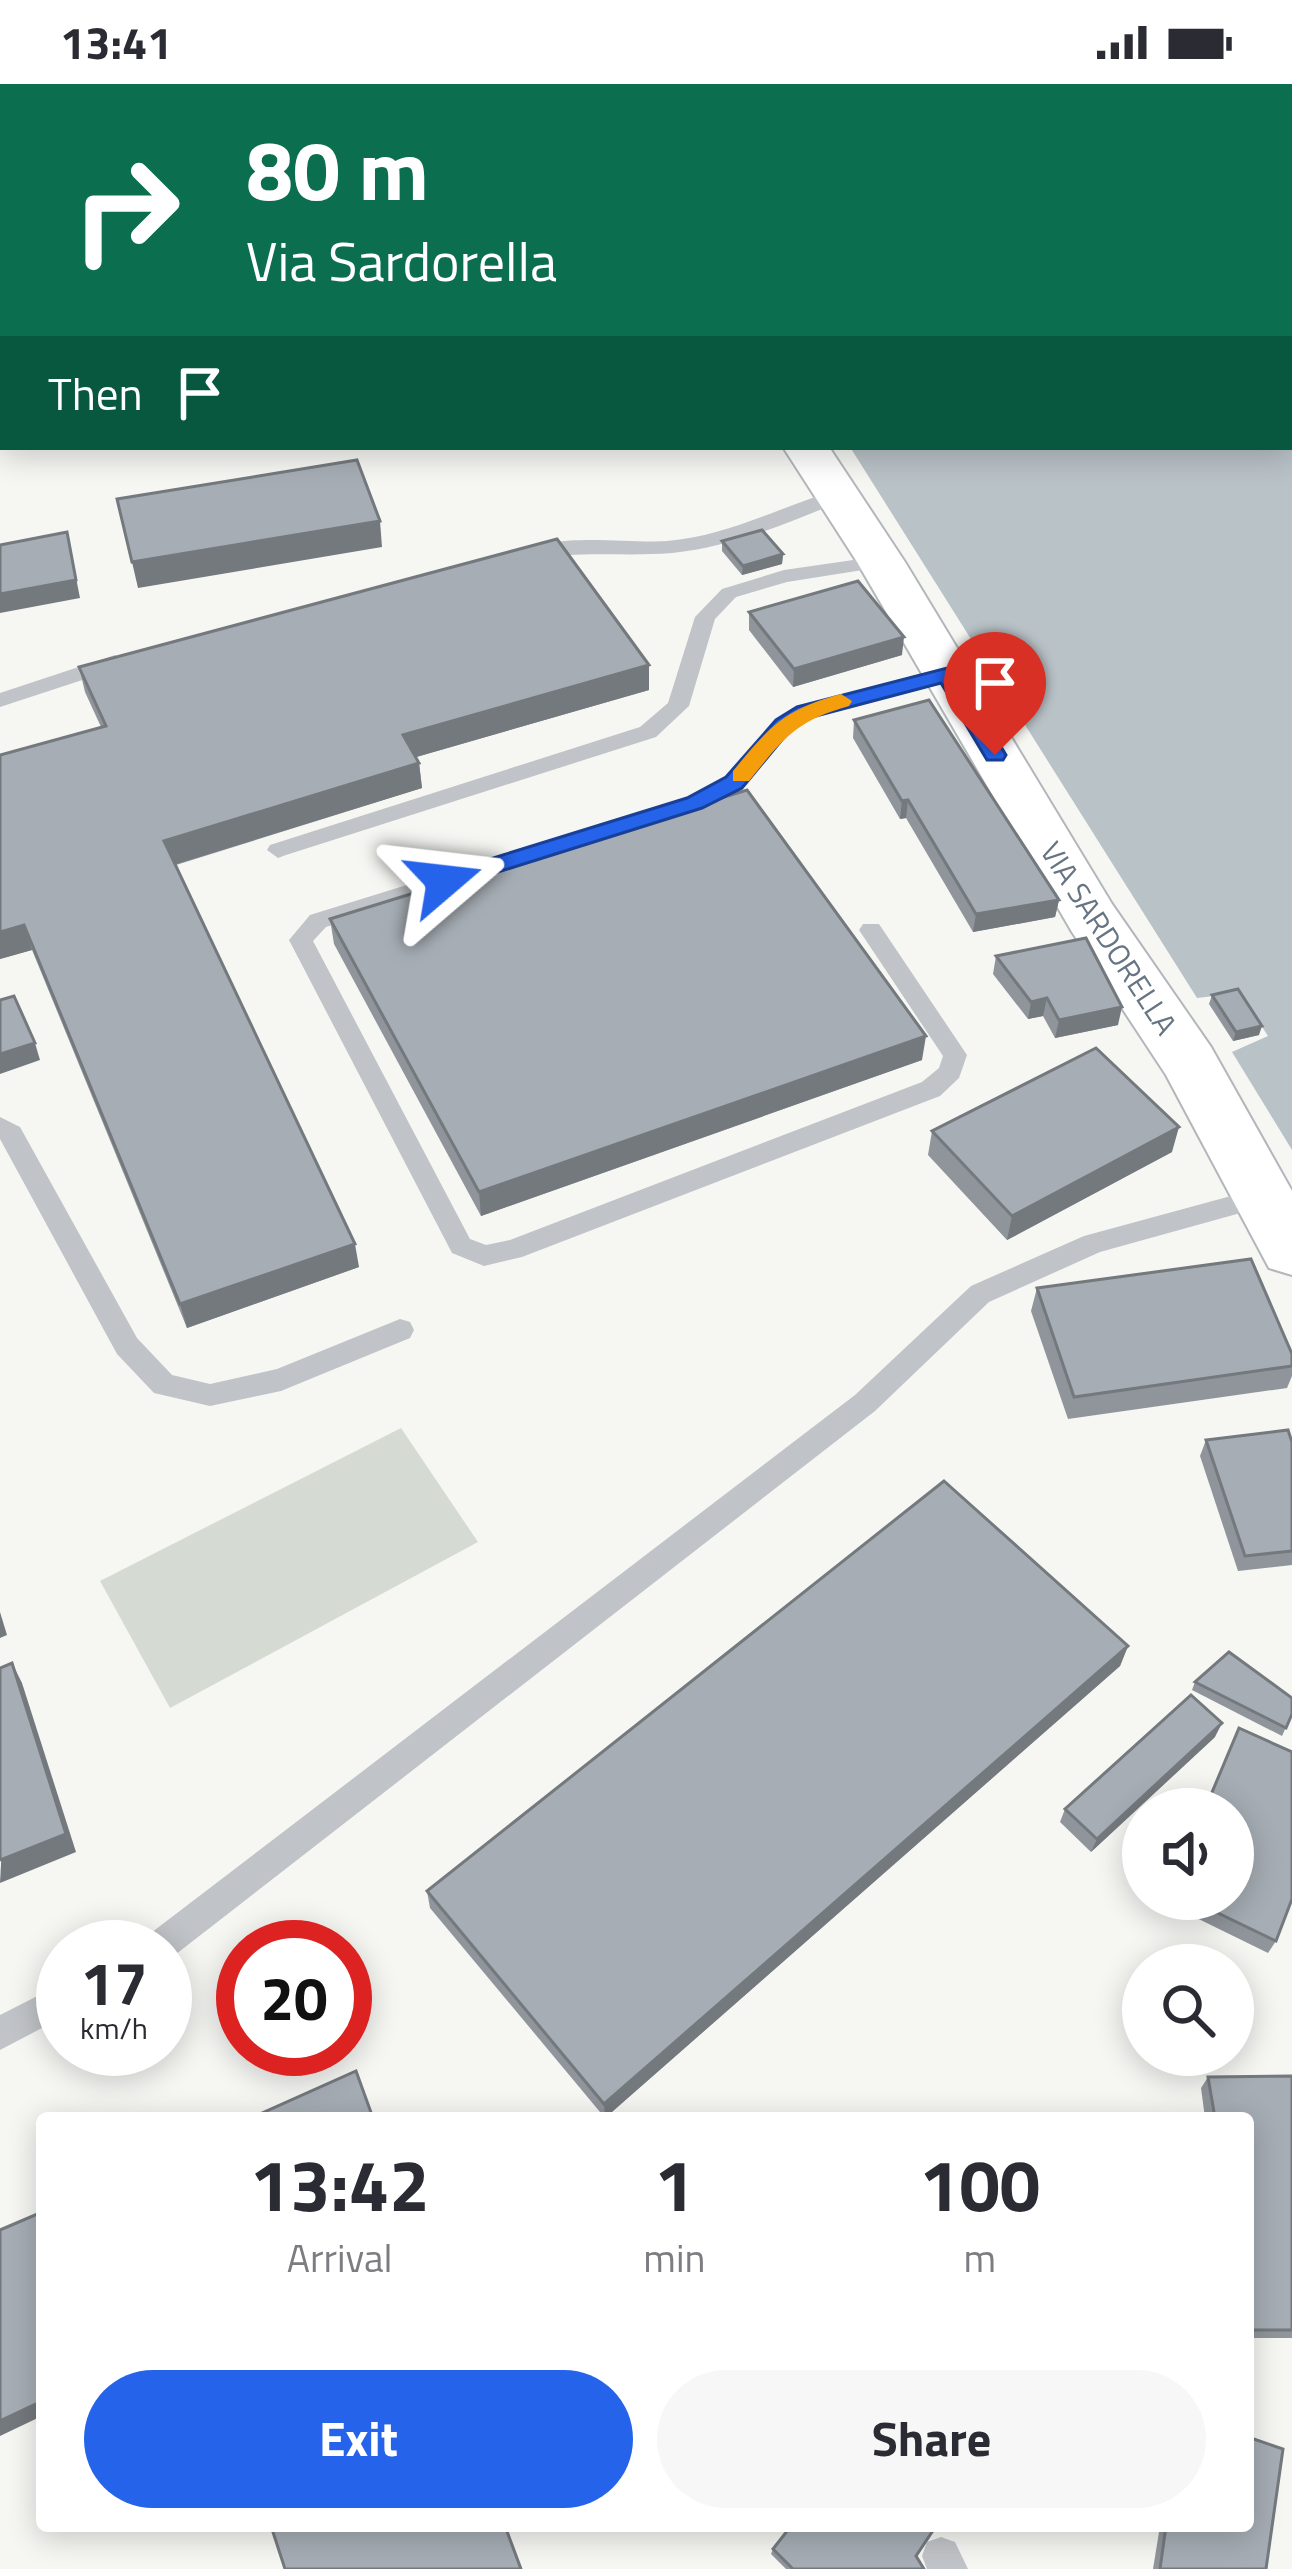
<!DOCTYPE html>
<style>
body{margin:0;font-family:"Titillium Web",sans-serif;background:#f7f7f7;color:#2b2b33;height:100vh;display:flex;flex-direction:column;font-size:45px;white-space:nowrap}
*{box-sizing:border-box;margin:0}
p{font-size:39px;color:#7c7c81}
.icon{flex:none;width:66px;height:66px;fill:none;stroke:currentColor;stroke-width:2;stroke-linecap:round;stroke-linejoin:round}
.map{position:relative;flex:1;overflow:hidden}
.side{position:absolute;left:36px;top:2028px;width:1218px;height:420px;display:flex;flex-direction:column;background:#fff;border-radius:12px;box-shadow:0 6px 30px #0003}
.side>*{flex:none}
.banner{position:absolute;left:0px;top:0px;width:1293px;height:366px;box-shadow:0 6px 30px #0003;background:#0b6e4f;color:#fff;overflow:hidden}
.tools{position:absolute;left:1122px;top:1704px;display:grid;gap:24px}
.tools a{display:grid;place-items:center;width:132px;height:132px;border-radius:50%;background:#fff;box-shadow:0 6px 30px #0003;font-size:60px}
.speed{position:absolute;left:36px;top:1836px;display:flex;gap:24px;font-size:60px;font-weight:700;text-align:center}
.speed>*{display:grid;place-content:center;width:156px;height:156px;border-radius:50%;background:#fff;box-shadow:0 6px 30px #0003;line-height:1}
.speed small{font-size:30px;font-weight:400}
.speed .limit{border:18px solid #d22;background:#fff;color:#111}
.pin{position:absolute;display:grid;place-items:center;width:102px;height:102px;color:#fff;margin:-123px -51px;border-radius:50% 50% 50% 0;rotate:-45deg;box-shadow:0 0 12px #0007}
.pin .icon{rotate:45deg}
.me{position:absolute;width:132px;margin:-66px;rotate:73deg;stroke-linejoin:round;filter:drop-shadow(0 0 9px #0008)}
.turn{display:flex;align-items:center;gap:42px;height:252px;padding:0 48px;font-size:54px}
.turn .icon{width:156px;height:156px;stroke-width:2.5}
.turn b{display:block;font-size:84px;line-height:102px}
.then{display:flex;align-items:center;height:114px;padding:0 48px;background:#0003;gap:24px;font-size:45px}
.eta{display:flex;justify-content:space-evenly;align-items:center;height:204px;text-align:center}
.eta b{font-size:72px;font-weight:700;line-height:84px}
.button{display:flex;gap:24px;margin-top:auto;padding:24px 48px}
.button a{flex:1;height:138px;border-radius:72px;background:#2563eb;color:#fff;font-size:48px;font-weight:700;line-height:138px;text-align:center}
.button a+a{background:#f7f7f7;color:#2b2b33}
.status{display:flex;justify-content:space-between;align-items:center;height:84px;padding:0 60px;background:#fff;direction:ltr}
.status svg{height:33px;fill:currentColor}
.map>svg:first-child{display:block}
</style>
<div class="status"><b>13:41</b><svg viewBox="0 0 49 12"><path d="M0 12V9h3v3zM5 12V6h3v6zM10 12V3h3v9zM15 12V0h3v12zM26 1h20v11H26zM47 4h2v5h-2z"/></svg></div>
<div class="map">
<svg width="1292" height="2485" viewBox="0 0 1292 2485">
<rect width="100%" height="100%" fill="#f6f7f3"/>
<polygon fill="#d5dbd3" points="401,1344 478,1458 170,1624 100,1497"/>
<polygon fill="#b9c2c7" points="1290,352 1292,354 1292,1066 1232,968 1268,952 1240,909 1197,914 850,363 1290,363"/>
<g fill="none" stroke-linecap="round" stroke-linejoin="round">
<defs>
<g id="primary">
<polygon points="572,0 610,0 612,3 574,3"/>
<polygon points="783,363 829,363 905,478 1112,820 1211,963 1292,1107 1292,1191 1269,1184 1166,991 1072,848 857,478"/>
</g>
<g id="highway">
<polygon points="207,0 250,0 252,3 209,3"/>
<polygon points="332,0 377,0 379,3 334,3"/>
<rect x="1290" y="232" width="2" height="27"/>
</g>
</defs>
<use href="#primary" stroke="#b3b7bb" stroke-width="4"/>
<use href="#highway" stroke="#b3b6ba" stroke-width="4"/>
<g fill="#c0c3c7" fill-rule="evenodd">
<rect x="1233" y="0" width="16" height="3"/>
<polygon points="3,169 3,180 0,181 0,170"/>
<rect x="1290" y="184" width="2" height="11"/>
<path d="M837,406l10,6 -3,4c-56,23 -112,47 -172,53 -48,4 -95,-3 -142,7l-10,-6c31,-23 108,-10 147,-13 61,-5 112,-34 170,-51z"/>
<polygon points="881,472 888,474 888,482 787,498 736,513 715,535 689,622 656,653 286,771 278,774 267,766 270,761 640,643 668,619 695,533 722,505 784,486"/>
<polygon points="115,571 125,578 122,583 0,623 0,609"/>
<polygon points="947,583 954,585 954,595 812,633 791,646 742,704 703,724 326,843 313,857 470,1155 486,1161 510,1156 922,998 939,984 943,972 859,846 863,840 879,840 967,971 959,994 940,1012 522,1173 484,1182 452,1169 289,856 310,831 687,714 726,694 775,636 796,623"/>
<polygon points="0,1033 20,1043 137,1254 172,1291 210,1300 277,1285 400,1235 410,1238 414,1246 410,1254 281,1307 210,1322 154,1309 117,1270 0,1055"/>
<polygon points="1264,1103 1277,1113 1273,1120 1100,1168 989,1218 875,1327 171,1874 165,1877 165,1863 143,1863 147,1852 855,1311 971,1202 1084,1152"/>
<polygon points="63,1899 63,1933 0,1966 0,1931"/>
<polygon points="941,2453 955,2458 968,2485 927,2485 922,2472 927,2458"/>
</g>
<use href="#primary" fill="#fff" fill-rule="evenodd"/>
<use href="#highway" fill="#fff" fill-rule="evenodd"/>
</g>
<g fill="#8f959b">
<polygon points="1062,0 1167,0 1170,3 1062,3"/>
<polygon points="1261,0 1292,0 1292,146 1290,139 1290,3 1260,3"/>
<polygon points="722,457 783,470 782,480 742,491 722,467"/>
<polygon points="749,528 902,571 793,603 749,546"/>
<polygon points="79,583 649,606 416,673 419,679 422,704 176,781 359,1183 187,1244 32,866 0,875 0,671 101,643 85,608"/>
<polygon points="854,636 1059,816 1055,833 973,848 906,734 900,735 853,654"/>
<polygon points="330,835 922,976 481,1132 334,860"/>
<polygon points="996,872 1118,941 1055,954 1043,932 1028,935 993,890"/>
<polygon points="1212,911 1259,951 1233,957 1209,920"/>
<polygon points="932,1047 1172,1068 1007,1156 928,1071"/>
<polygon points="1037,1204 1292,1270 1292,1292 1287,1304 1068,1335 1031,1227"/>
<polygon points="1206,1356 1292,1358 1292,1481 1238,1487 1200,1372"/>
<polygon points="1128,1562 1120,1582 605,2034 430,1824 427,1807"/>
<polygon points="1195,1598 1292,1630 1282,1652 1192,1606"/>
<polygon points="1239,1644 1276,1857 1268,1869 1166,1819 1167,1815 1233,1815 1233,1725 1204,1725"/>
<polygon points="1215,1653 1091,1768 1060,1738 1065,1725"/>
<polygon points="1292,1992 1292,2254 1248,2254 1248,2034 1205,2034 1201,2004 1208,1993"/>
<polygon points="1160,2442 1248,2442 1266,2485 1153,2485"/>
<polygon points="773,2465 916,2472 924,2485 786,2485 771,2470"/>
</g>
<g fill="#74797e">
<polygon points="3,120 3,153 0,154 0,121"/>
<polygon points="0,324 3,324 3,356 0,357"/>
<polygon points="380,437 382,463 138,504 132,478"/>
<polygon points="67,448 80,514 0,529 0,510"/>
<polygon points="783,470 782,480 742,491 743,482"/>
<polygon points="904,553 902,571 793,603 794,585"/>
<polygon points="649,581 649,606 406,676 403,651"/>
<polygon points="419,679 422,704 170,782 164,757"/>
<polygon points="908,716 906,734 900,735 902,717"/>
<polygon points="1059,816 1055,833 973,848 976,830"/>
<polygon points="24,841 32,866 0,875 0,848"/>
<polygon points="1047,914 1043,932 1028,935 1031,918"/>
<polygon points="1122,923 1118,941 1055,954 1059,936"/>
<polygon points="1262,942 1259,951 1233,957 1236,948"/>
<polygon points="926,952 922,976 481,1132 479,1108"/>
<polygon points="35,959 40,976 0,990 0,970"/>
<polygon points="1179,1043 1172,1068 1007,1156 1012,1132"/>
<polygon points="355,1160 359,1183 187,1244 180,1220"/>
<polygon points="0,1528 7,1551 0,1554"/>
<polygon points="1128,1562 1120,1582 605,2034 604,2020"/>
<polygon points="12,1579 22,1599 76,1768 0,1799"/>
<polygon points="1222,1639 1215,1653 1091,1768 1097,1755"/>
<polygon points="42,2317 42,2332 0,2352 0,2337"/>
</g>
<g fill="#a6adb4" stroke="#74797e" stroke-width="3">
<polygon points="538,0 564,0 566,3 540,3"/>
<polygon points="1083,0 1167,0 1170,3 1085,3"/>
<polygon points="1263,0 1292,0 1292,101 1290,94 1290,3 1264,3"/>
<polygon points="0,98 3,100 3,120 0,121"/>
<polygon points="3,245 3,324 0,324 0,246"/>
<polygon points="357,376 380,437 132,478 117,415"/>
<polygon points="762,446 783,470 743,482 722,457"/>
<polygon points="67,448 76,496 0,510 0,461"/>
<polygon points="557,455 649,581 403,651 419,679 164,757 355,1160 180,1220 24,841 0,848 0,671 106,642 79,583"/>
<polygon points="858,497 904,553 794,585 749,528"/>
<polygon points="929,616 1059,816 976,830 908,716 902,717 854,636"/>
<polygon points="747,706 926,952 479,1108 330,835"/>
<polygon points="1086,854 1122,923 1059,936 1047,914 1031,918 996,872"/>
<polygon points="1238,905 1262,942 1236,948 1212,911"/>
<polygon points="14,912 35,959 0,970 0,916"/>
<polygon points="1096,964 1179,1043 1012,1132 932,1047"/>
<polygon points="1251,1175 1292,1270 1292,1282 1074,1313 1037,1204"/>
<polygon points="1288,1346 1292,1358 1292,1467 1245,1472 1206,1356"/>
<polygon points="944,1397 1128,1562 604,2020 427,1807"/>
<polygon points="1229,1568 1292,1614 1292,1630 1286,1644 1195,1598"/>
<polygon points="12,1579 66,1750 0,1776 0,1584"/>
<polygon points="1191,1611 1222,1639 1097,1755 1065,1725"/>
<polygon points="1239,1644 1292,1668 1292,1815 1276,1857 1189,1815 1233,1815 1233,1725 1205,1725"/>
<polygon points="356,1987 373,2034 251,2034"/>
<polygon points="1292,1992 1292,2246 1248,2246 1248,2034 1215,2034 1208,1993"/>
<polygon points="42,2128 42,2317 0,2337 0,2146"/>
<polygon points="1248,2353 1283,2365 1266,2485 1160,2485 1166,2442 1248,2442"/>
<polygon points="271,2442 505,2442 521,2485 285,2485"/>
<polygon points="791,2442 936,2442 916,2472 924,2485 793,2485 773,2465"/>
</g>
<polygon fill="#2563eb" stroke="#184099" stroke-width="3" points="947,584 957,590 1006,671 1003,676 987,676 941,599 812,633 791,645 742,704 702,724 444,805 432,797 435,792 687,714 726,693 776,636 797,623"/>
<path fill="#f59e0b" d="M841,610l11,7 -3,5c-54,15 -66,33 -100,75h-16v-10c37,-45 50,-61 108,-77z"/>
<g text-anchor="middle" dominant-baseline="central" stroke-width="12" stroke-linejoin="round" paint-order="stroke">
<g font-size="30" fill="#677483" stroke="#fff">
<text transform="translate(1109 854) rotate(57)">VIA SARDORELLA</text>
</g>
</g>
</svg>
<div class="tools">
<a><svg class="icon" aria-label="sound" viewBox="0 0 24 24"><path d="M4 9h4l5-4v14l-5-4H4zM17 9q2 3 0 6"/></svg></a>
<a><svg class="icon" aria-label="search" viewBox="0 0 24 24"><circle cx="10" cy="10" r="6"/><path d="M15 15l6 6"/></svg></a>
</div>
<div class="speed"><div>17<small>km/h</small></div><div class="limit">20</div></div>
<div class="pin" style="left:995px;top:671px;background:#d93025"><svg class="icon" aria-label="arrive" viewBox="0 0 24 24"><path d="M6 21V4h12l-3 4 3 4H6"/></svg></div>
<svg class="me" style="left:444px;top:797px" viewBox="-20 -20 40 40"><path d="M0-17L14 15 0 8-14 15z" fill="#2563eb" stroke="#fff" stroke-width="4"/></svg>
<div class="banner">
<div class="turn"><svg class="icon" aria-label="right" viewBox="0 0 24 24"><path d="M7 20v-9h11M14 6l5 5-5 5"/></svg><div><b>80 m</b>Via Sardorella</div></div>
<div class="then">Then<svg class="icon" aria-label="arrive" viewBox="0 0 24 24"><path d="M6 21V4h12l-3 4 3 4H6"/></svg></div>
</div>
<section class="side">
<div class="eta">
<div><b>13:42</b><p>Arrival</p></div>
<div><b>1</b><p>min</p></div>
<div><b>100</b><p>m</p></div>
</div>
<div class="button"><a>Exit</a><a>Share</a></div>
</section>
</div>
